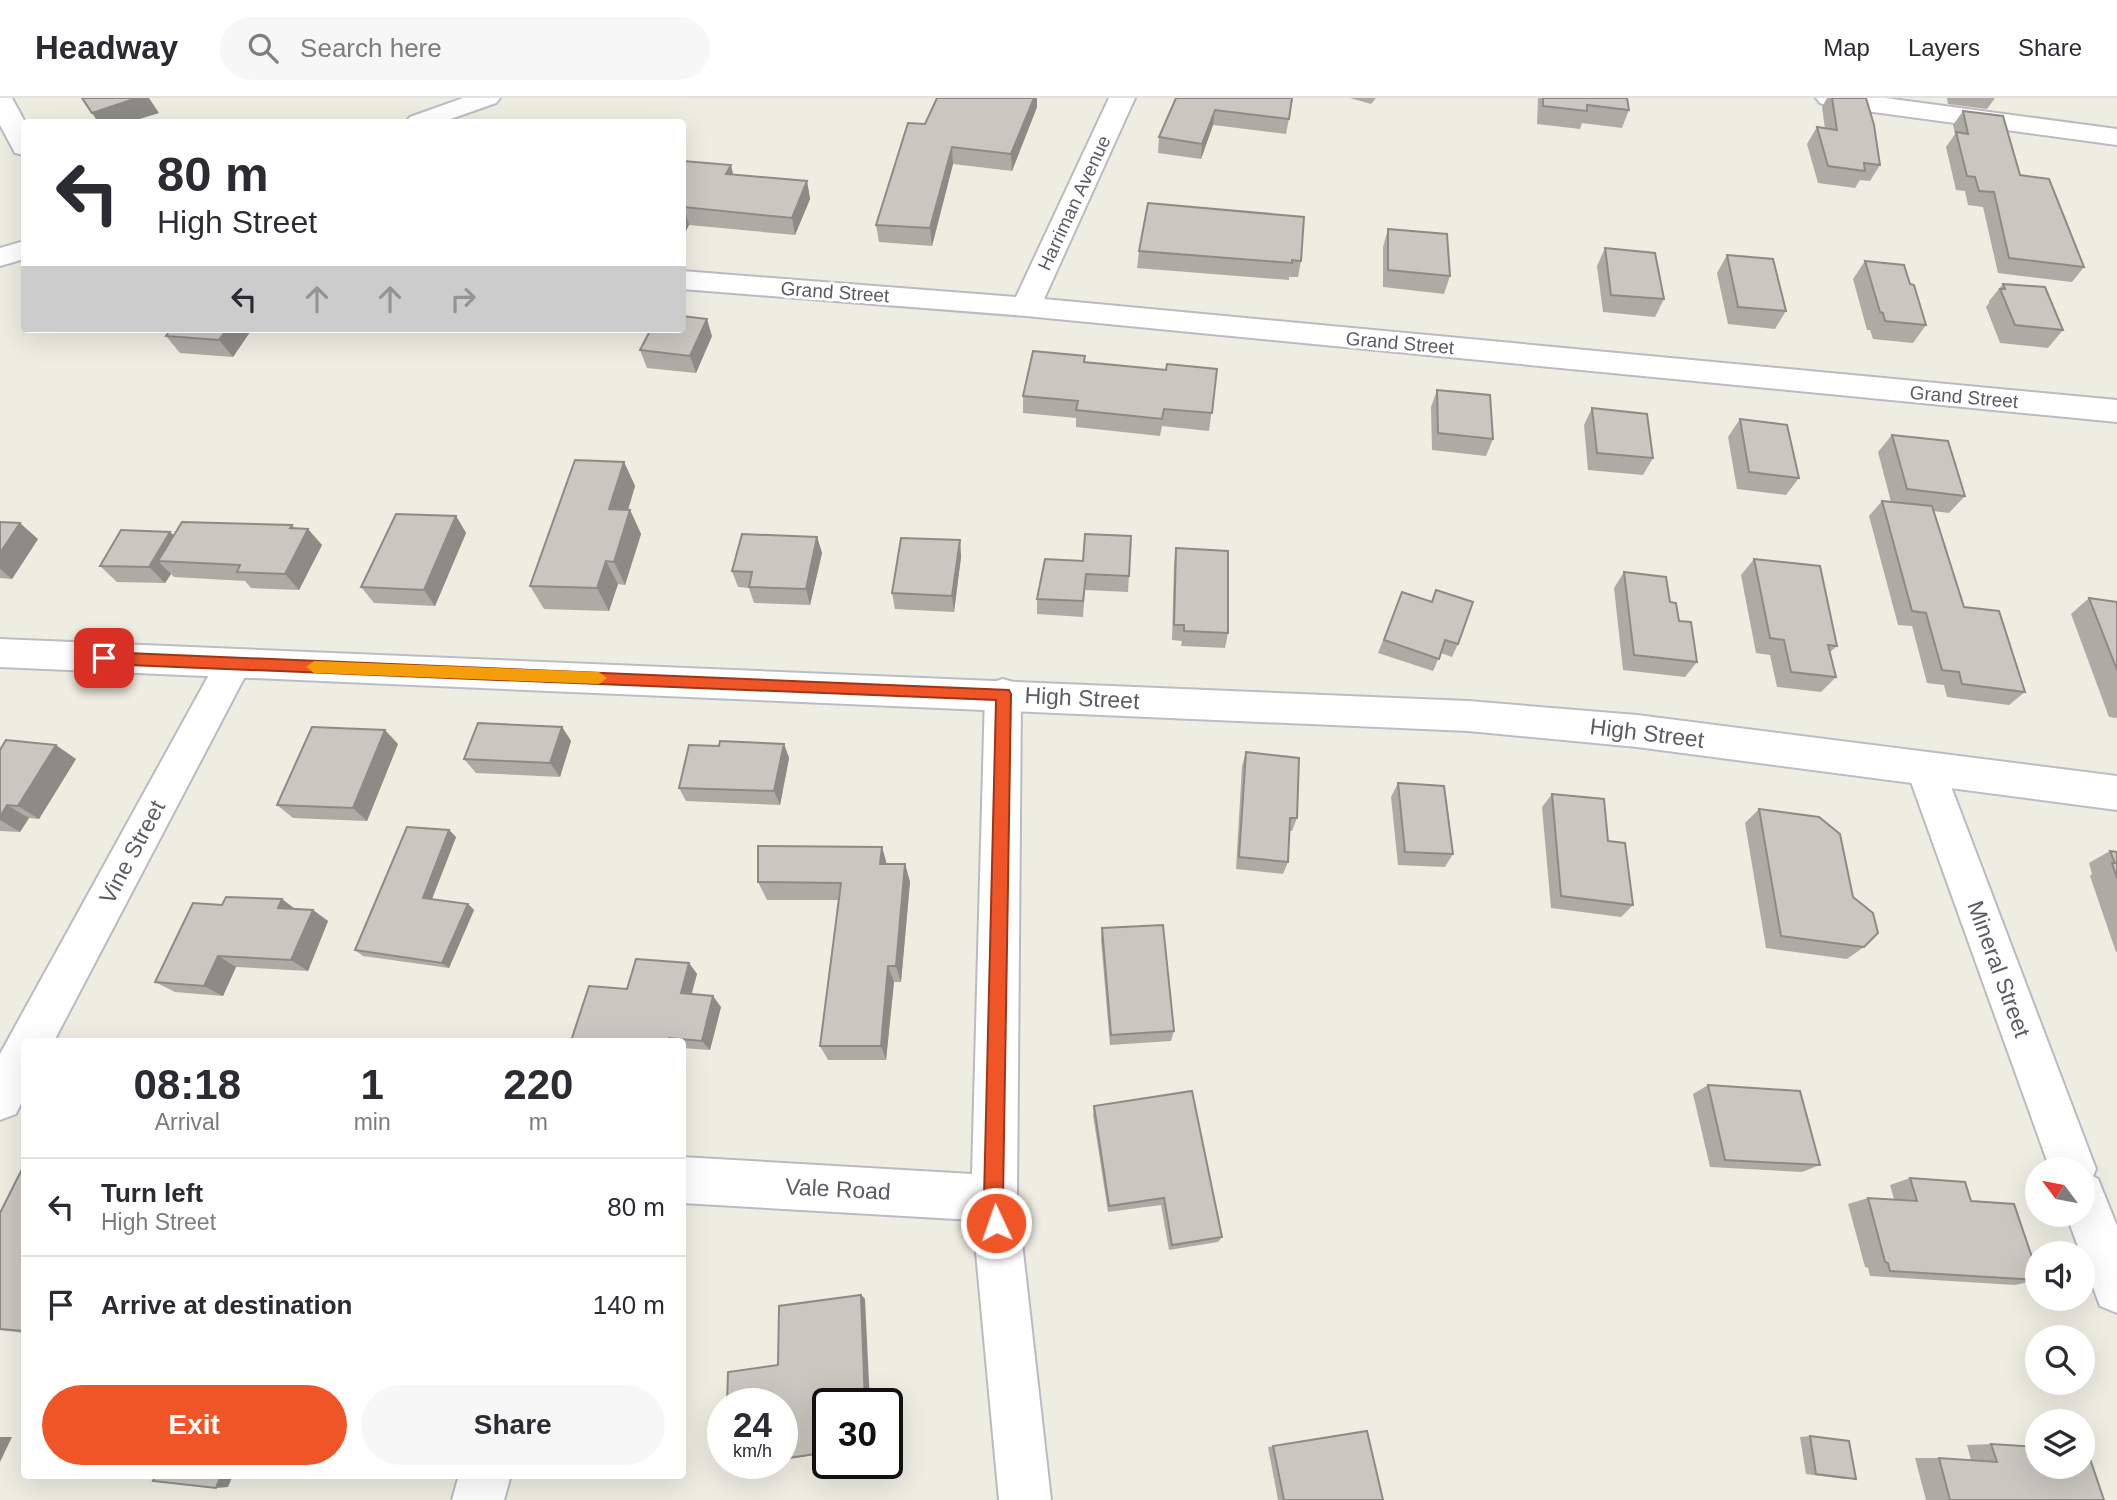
<!DOCTYPE html>
<style>
body{margin:0;font-family:Arial,sans-serif;background:#f7f7f7;color:#2b2b33;height:100vh;display:flex;flex-direction:column;font-size:26px;white-space:nowrap}
*{box-sizing:border-box;margin:0}
p{font-size:23px;color:#7c7c81}
.icon{flex:none;width:38px;height:38px;fill:none;stroke:currentColor;stroke-width:2;stroke-linecap:round;stroke-linejoin:round}
.map{position:relative;flex:1;overflow:hidden}
.panel{position:absolute;left:21px;top:940px;width:665px;height:441px;display:flex;flex-direction:column;background:#fff;border-radius:7px;box-shadow:0 7px 28px #0002}
.panel>*{flex:none}
.banner{position:absolute;left:21px;top:21px;width:665px;height:214px;border-radius:7px;box-shadow:0 7px 28px #0002;background:#fff;color:#2b2b33;overflow:hidden}
.needle{width:46px;rotate:302deg}
.buttons{position:absolute;left:2025px;top:1059px;display:grid;gap:14px}
.buttons a{display:grid;place-items:center;width:70px;height:70px;border-radius:50%;background:#fff;box-shadow:0 7px 28px #0002;font-size:35px}
.speed{position:absolute;left:707px;top:1290px;display:flex;gap:14px;font-size:35px;font-weight:700;text-align:center}
.speed>*{display:grid;place-content:center;width:91px;height:91px;border-radius:50%;background:#fff;box-shadow:0 7px 28px #0002;line-height:1}
.speed small{font-size:18px;font-weight:400}
.speed .limit{border:4px solid #111;border-radius:10px;background:#fff;color:#111}
.pin{position:absolute;display:grid;place-items:center;width:60px;height:60px;color:#fff;margin:-30px;border-radius:14px;box-shadow:0 4px 10px #0006}
.me{position:absolute;width:77px;margin:-38px;rotate:357deg;stroke-linejoin:round;filter:drop-shadow(0 0 5px #0008)}
.turn{display:flex;align-items:center;gap:24px;height:147px;padding:0 21px;font-size:32px}
.turn .icon{width:91px;height:91px;stroke-width:2.5}
.turn b{display:block;font-size:49px;line-height:60px}
.lanes{display:flex;align-items:center;height:66px;padding:0 21px;background:#0003;justify-content:center;gap:35px;direction:ltr}
.lanes .off{opacity:.35}
.eta{display:flex;justify-content:space-evenly;align-items:center;height:119px;text-align:center}
.eta b{font-size:42px;font-weight:800;line-height:49px}
.action{display:flex;gap:14px;margin-top:auto;padding:14px 21px}
.action a{flex:1;height:80px;border-radius:42px;background:#ef5527;color:#fff;font-size:28px;font-weight:800;line-height:80px;text-align:center}
.action a+a{background:#f7f7f7;color:#2b2b33}
ul{padding:0;list-style:none}
li{display:flex;align-items:center;gap:21px;height:98px;padding:0 21px;border-top:2px solid #e1e1e2}
li div{flex:1}
li b{display:block;font-size:26px}
li em{font-style:normal}
header{display:flex;align-items:center;gap:42px;box-sizing:border-box;height:98px;padding:0 35px;background:#fff;border-bottom:2px solid #e1e1e2}
header strong{font-size:33px}
nav{display:flex;gap:38px;margin-inline-start:auto;font-size:24px}
.search{width:490px;height:63px;background:#f7f7f7;display:flex;align-items:center;gap:18px;box-sizing:border-box;padding:0 24px;border-radius:38px;color:#7c7c81;font-size:26px}
.map>svg:first-child{display:block}
</style>
<header>
<strong>Headway</strong>
<div class="search"><svg class="icon" aria-label="search" viewBox="0 0 24 24"><circle cx="10" cy="10" r="6"/><path d="M15 15l6 6"/></svg>Search here</div>
<nav><a>Map</a><a>Layers</a><a>Share</a></nav>
</header>
<div class="map">
<svg width="2117" height="1402" viewBox="0 0 2117 1402">
<rect width="100%" height="100%" fill="#eeede2"/>
<g fill="none" stroke-linecap="round" stroke-linejoin="round">
<defs>
<g id="street">
<polygon points="0,0 12,0 25,24 24,57 15,55 0,27"/>
<polygon points="1109,0 1135,0 1044,201 2117,302 2117,324 1026,218 682,191 682,173 1016,199"/>
<polygon points="1816,0 1885,0 2117,31 2117,47 1829,8 1820,5"/>
<polygon points="234,551 247,555 252,565 54,943 24,943 24,999 16,1016 0,1022 0,956 221,555"/>
<polygon points="1003,581 1016,585 1021,596 1017,1100 1051,1402 999,1402 973,1122 682,1105 682,1059 972,1076 985,596 990,585"/>
<polygon points="1925,654 1938,659 1944,670 2096,1071 2093,1078 2098,1081 2117,1128 2117,1215 2100,1208 2066,1116 2082,1116 2082,1071 2050,1071 1906,670 1912,659"/>
<polygon points="459,1377 511,1377 504,1402 452,1402"/>
</g>
<g id="secondary">
<polygon points="463,0 500,0 496,5 442,24 406,24 410,19"/>
<polygon points="24,143 24,161 0,168 0,150"/>
<polygon points="0,541 1468,603 1637,617 2117,678 2117,712 1637,649 1468,633 0,569"/>
</g>
</defs>
<use href="#street" stroke="#babbc1" stroke-width="4"/>
<use href="#secondary" stroke="#bbbdc4" stroke-width="4"/>
<use href="#street" fill="#fff" fill-rule="evenodd"/>
<use href="#secondary" fill="#fff" fill-rule="evenodd"/>
</g>
<g fill="#adaba4">
<polygon points="1176,0 1293,0 1286,36 1213,27 1201,61 1158,55 1159,39"/>
<polygon points="1350,0 1376,0 1371,6"/>
<polygon points="1538,0 1627,0 1629,12 1622,30 1582,25 1580,31 1537,26"/>
<polygon points="1827,0 1866,0 1880,67 1870,83 1860,82 1855,90 1818,85 1807,46 1817,29 1825,31 1822,9"/>
<polygon points="1947,0 1995,0 1987,11 1948,6"/>
<polygon points="1037,9 1012,73 953,66 932,148 879,144 876,127 925,26"/>
<polygon points="1963,13 2020,77 2084,169 2072,184 1998,175 1983,109 1968,107 1965,93 1956,92 1946,49 1955,36 1953,27"/>
<polygon points="683,63 733,77 807,83 810,101 795,137 689,127 685,135 682,134"/>
<polygon points="1388,131 1450,178 1444,196 1383,189 1383,149"/>
<polygon points="1605,150 1664,201 1655,219 1603,214 1597,168"/>
<polygon points="1139,153 1301,163 1298,179 1289,179 1289,182 1137,170"/>
<polygon points="1727,157 1786,213 1775,231 1728,226 1717,175"/>
<polygon points="1865,163 1910,186 1926,227 1913,245 1873,241 1870,232 1867,232 1853,181"/>
<polygon points="2003,186 2063,232 2048,250 2000,245 1986,209 1989,205 1989,203"/>
<polygon points="171,231 252,231 233,259 180,255 166,238"/>
<polygon points="712,238 696,275 647,270 640,252"/>
<polygon points="1085,258 1085,264 1166,272 1217,271 1209,333 1162,328 1160,338 1076,329 1076,320 1023,315 1023,298"/>
<polygon points="1437,292 1493,341 1486,358 1432,352 1431,309"/>
<polygon points="1592,310 1653,360 1643,377 1588,372 1584,327"/>
<polygon points="1740,321 1799,380 1786,397 1737,391 1728,339"/>
<polygon points="1892,337 1965,398 1949,415 1933,413 1964,509 2025,594 2009,607 1947,599 1944,587 1927,585 1912,528 1898,527 1869,418 1882,403 1891,404 1878,354"/>
<polygon points="624,364 635,388 628,412 630,412 641,436 625,487 618,486 609,513 544,511 530,488"/>
<polygon points="456,418 466,435 435,508 374,505 361,489"/>
<polygon points="0,424 38,441 12,481 0,480"/>
<polygon points="294,430 322,447 299,492 251,490 245,483 174,479 171,476 165,485 117,484 100,468 170,434 174,437"/>
<polygon points="1131,438 1128,494 1085,492 1083,519 1037,516 1037,501 1083,463"/>
<polygon points="817,439 822,455 810,507 754,505 749,490 738,489 732,473"/>
<polygon points="960,442 961,459 954,514 895,511 892,495"/>
<polygon points="1176,450 1228,535 1225,550 1181,548 1182,543 1172,542 1174,467"/>
<polygon points="1754,461 1837,548 1830,554 1836,579 1821,594 1777,589 1770,557 1756,555 1741,477"/>
<polygon points="1624,474 1670,504 1697,564 1685,579 1623,572 1614,490"/>
<polygon points="1436,492 1458,546 1452,559 1441,555 1433,573 1378,555 1402,494 1431,504"/>
<polygon points="2089,500 2117,504 2117,620 2109,619 2071,516"/>
<polygon points="562,629 571,643 560,679 476,675 464,661"/>
<polygon points="398,646 367,723 293,720 277,707"/>
<polygon points="784,646 789,660 780,707 686,703 679,690 719,648"/>
<polygon points="0,652 76,661 39,721 29,720 20,734 0,733"/>
<polygon points="1246,654 1297,720 1292,733 1289,733 1288,764 1283,776 1236,771 1242,668"/>
<polygon points="1398,685 1453,756 1445,769 1398,767 1391,699"/>
<polygon points="1552,696 1608,743 1633,807 1621,819 1551,810 1542,709"/>
<polygon points="1759,711 1864,849 1847,861 1766,850 1745,725"/>
<polygon points="449,732 456,739 432,801 468,806 474,812 449,870 363,858 355,852"/>
<polygon points="882,749 887,766 905,766 910,784 901,884 894,884 886,962 828,962 820,948 839,802 767,802 758,784"/>
<polygon points="2110,753 2117,754 2117,854 2116,854 2090,778 2092,776 2089,765"/>
<polygon points="294,811 313,812 328,823 308,873 236,869 223,898 175,894 155,884"/>
<polygon points="1102,830 1174,933 1171,943 1110,947 1101,842"/>
<polygon points="689,865 697,876 691,896 721,909 710,952 682,950 682,943 571,943 627,891"/>
<polygon points="1708,987 1820,1067 1802,1074 1710,1069 1693,996"/>
<polygon points="1094,1008 1222,1139 1218,1144 1169,1152 1161,1107 1108,1114 1093,1017"/>
<polygon points="24,1067 24,1235 0,1232 0,1115"/>
<polygon points="1910,1080 1971,1103 2037,1182 2015,1187 1870,1178 1868,1170 1865,1169 1848,1106 1868,1100 1894,1101 1890,1087"/>
<polygon points="861,1197 865,1201 828,1306 828,1355 788,1361 782,1361 778,1267"/>
<polygon points="1367,1333 1383,1402 1278,1402 1268,1349"/>
<polygon points="1810,1338 1856,1381 1845,1381 1806,1376 1800,1339"/>
<polygon points="1991,1346 2104,1402 1926,1402 1915,1360 1939,1360 1971,1362 1967,1347"/>
</g>
<g fill="#8d8b86">
<polygon points="137,0 149,0 159,15 130,24 98,24 92,15"/>
<polygon points="1034,0 1037,0 1037,9 1012,73 1011,56"/>
<polygon points="1215,12 1213,27 1201,61 1202,46"/>
<polygon points="952,49 953,66 932,148 930,130"/>
<polygon points="731,67 735,84 726,76"/>
<polygon points="807,83 810,101 795,137 792,120"/>
<polygon points="684,109 689,127 685,135 682,125 682,113"/>
<polygon points="707,221 712,238 696,275 690,258"/>
<polygon points="227,231 252,231 233,259 219,242"/>
<polygon points="624,364 635,388 621,435 609,411"/>
<polygon points="630,412 641,436 625,487 614,464"/>
<polygon points="456,418 466,435 435,508 424,492"/>
<polygon points="20,425 38,441 12,481 0,471 0,455"/>
<polygon points="292,427 303,441 308,431 322,447 299,492 285,476 290,430"/>
<polygon points="170,434 186,450 158,463 171,476 165,485 149,469"/>
<polygon points="817,439 822,455 810,507 806,491"/>
<polygon points="960,442 961,459 954,514 952,498"/>
<polygon points="606,463 618,486 609,513 597,490"/>
<polygon points="562,629 571,643 560,679 550,665"/>
<polygon points="385,632 398,646 367,723 353,710"/>
<polygon points="784,646 789,660 780,707 774,693"/>
<polygon points="56,647 76,661 39,721 18,708"/>
<polygon points="7,707 29,720 20,734 0,722 0,719"/>
<polygon points="449,732 456,739 430,806 423,800"/>
<polygon points="882,749 887,768 880,766"/>
<polygon points="905,766 910,784 901,884 896,868"/>
<polygon points="282,801 298,813 278,810"/>
<polygon points="468,806 474,812 449,870 442,865"/>
<polygon points="313,812 328,823 308,873 291,862"/>
<polygon points="218,858 236,869 223,898 204,888"/>
<polygon points="689,865 697,876 689,906 681,895"/>
<polygon points="888,868 894,884 886,962 881,948"/>
<polygon points="713,898 721,909 710,952 702,943"/>
<polygon points="861,1197 865,1201 870,1306 865,1306"/>
<polygon points="0,1339 12,1339 0,1364"/>
<polygon points="221,1377 233,1377 228,1389 216,1390"/>
</g>
<g fill="#c9c7bf" stroke="#8d8b86" stroke-width="2">
<polygon points="82,0 137,0 92,15"/>
<polygon points="937,0 1034,0 1011,56 952,49 930,130 876,127 908,25 925,26"/>
<polygon points="1176,0 1292,0 1289,21 1215,12 1202,46 1159,39"/>
<polygon points="1543,0 1627,0 1629,12 1587,7 1587,13 1543,8"/>
<polygon points="1832,0 1866,0 1874,27 1880,67 1864,65 1865,73 1828,68 1817,29 1837,32"/>
<polygon points="1963,13 2003,18 2020,77 2049,81 2084,169 2009,160 1994,94 1979,93 1975,79 1967,78 1956,34 1968,36"/>
<polygon points="683,63 731,67 726,76 807,83 792,120 684,109 682,113"/>
<polygon points="1148,105 1304,119 1301,163 1292,162 1292,165 1139,153"/>
<polygon points="1388,131 1447,136 1450,178 1388,172"/>
<polygon points="1605,150 1655,155 1664,201 1611,197"/>
<polygon points="1727,157 1773,161 1786,213 1738,209"/>
<polygon points="1865,163 1904,167 1910,186 1914,187 1926,227 1885,223 1883,215 1880,214"/>
<polygon points="2003,186 2045,189 2063,232 2015,227 2000,191 2005,191"/>
<polygon points="682,218 707,221 690,258 640,252 651,231 682,231"/>
<polygon points="171,231 227,231 219,242 166,238"/>
<polygon points="1033,253 1085,258 1084,264 1166,272 1167,266 1217,271 1212,315 1164,311 1162,321 1076,312 1078,303 1023,298"/>
<polygon points="1437,292 1490,297 1493,341 1438,335"/>
<polygon points="1592,310 1647,316 1653,360 1597,355"/>
<polygon points="1740,321 1787,327 1799,380 1749,374"/>
<polygon points="1892,337 1948,343 1965,398 1907,391"/>
<polygon points="575,362 624,364 609,411 630,412 614,464 606,463 597,490 530,488"/>
<polygon points="1882,403 1932,408 1964,509 1999,513 2025,594 1962,586 1959,574 1942,572 1926,515 1912,513"/>
<polygon points="396,416 456,418 424,492 361,489"/>
<polygon points="0,424 20,425 0,455"/>
<polygon points="182,424 292,427 290,430 308,431 285,476 237,474 240,467 158,463"/>
<polygon points="121,432 170,434 149,469 100,468"/>
<polygon points="742,436 817,439 806,491 749,489 752,474 732,473"/>
<polygon points="1085,436 1131,438 1129,478 1086,476 1083,503 1037,501 1045,461 1083,463"/>
<polygon points="901,440 960,442 952,498 892,495"/>
<polygon points="1176,450 1228,453 1228,535 1184,533 1184,527 1174,527"/>
<polygon points="1754,461 1820,468 1837,548 1828,547 1836,579 1791,574 1784,542 1770,540"/>
<polygon points="1624,474 1666,479 1670,504 1676,505 1679,523 1691,524 1697,564 1634,557"/>
<polygon points="1436,492 1473,504 1458,546 1445,542 1439,561 1384,542 1402,494 1432,504"/>
<polygon points="2089,500 2117,504 2117,572"/>
<polygon points="478,625 562,629 550,665 464,661"/>
<polygon points="312,629 385,632 353,710 277,707"/>
<polygon points="6,642 56,647 18,708 7,707 0,719 0,652"/>
<polygon points="720,643 784,646 774,693 679,690 689,647 719,648"/>
<polygon points="1246,654 1299,660 1297,720 1290,720 1288,764 1239,759"/>
<polygon points="1398,685 1444,688 1453,756 1405,754"/>
<polygon points="1552,696 1604,701 1608,743 1625,745 1633,807 1561,798"/>
<polygon points="1759,711 1819,719 1840,736 1853,799 1873,815 1878,835 1864,849 1781,838"/>
<polygon points="407,729 449,732 423,800 468,806 442,865 355,852"/>
<polygon points="758,748 882,749 880,766 905,766 896,868 888,868 881,948 820,948 841,785 758,784"/>
<polygon points="2110,753 2117,754 2117,780 2112,765 2115,765"/>
<polygon points="226,799 282,801 278,810 313,812 291,862 218,858 204,888 155,884 193,805 222,807"/>
<polygon points="1163,827 1174,933 1111,937 1102,830"/>
<polygon points="636,861 689,865 681,895 713,898 702,943 669,940 668,943 647,942 647,943 571,943 589,888 627,891"/>
<polygon points="1708,987 1800,993 1820,1067 1725,1062"/>
<polygon points="1192,993 1222,1139 1172,1147 1164,1100 1109,1108 1094,1008"/>
<polygon points="24,1067 24,1233 0,1231 0,1115"/>
<polygon points="1910,1080 1965,1084 1971,1103 2014,1106 2037,1174 2037,1182 1890,1173 1888,1165 1885,1164 1868,1100 1917,1103"/>
<polygon points="861,1197 865,1306 828,1306 828,1354 782,1361 782,1306 727,1306 728,1274 778,1267 779,1208"/>
<polygon points="1367,1333 1383,1402 1284,1402 1273,1348"/>
<polygon points="1810,1338 1849,1343 1856,1381 1816,1376"/>
<polygon points="1991,1346 2037,1349 2037,1368 2082,1368 2082,1352 2087,1352 2104,1402 1950,1402 1939,1360 1997,1364"/>
<polygon points="156,1377 221,1377 216,1390 153,1383"/>
</g>
<polygon fill="#ef5527" stroke="#9b3719" stroke-width="2" points="104,554 1009,592 1011,596 1003,1100 1006,1125 1003,1131 996,1134 989,1131 984,1100 996,602 104,566 97,560"/>
<polygon fill="#f59e0b" points="314,563 599,574 607,580 599,586 314,575 306,569"/>
<g text-anchor="middle" dominant-baseline="central" stroke-width="6" stroke-linejoin="round" paint-order="stroke">
<g font-size="19" fill="#5a5d63" stroke="#fff">
<text transform="translate(1074 105) rotate(-65)">Harriman Avenue</text>
<text transform="translate(835 194) rotate(4)">Grand Street</text>
<text transform="translate(1400 245) rotate(5)">Grand Street</text>
<text transform="translate(1964 299) rotate(5)">Grand Street</text>
</g>
<g font-size="23" fill="#5a5d63" stroke="#fff">
<text transform="translate(1082 600) rotate(3)">High Street</text>
<text transform="translate(1647 635) rotate(7)">High Street</text>
<text transform="translate(132 754) rotate(-62)">Vine Street</text>
<text transform="translate(1999 871) rotate(70)">Mineral Street</text>
<text transform="translate(838 1091) rotate(3)">Vale Road</text>
</g>
</g>
</svg>
<div class="buttons">
<a><svg class="needle" viewBox="-14 -14 28 28"><path d="M0-13l5 13h-10z" fill="#e53935"/><path d="M0 13l5-13h-10z" fill="#7c7c81"/></svg></a>
<a><svg class="icon" aria-label="sound" viewBox="0 0 24 24"><path d="M4 9h4l5-4v14l-5-4H4zM17 9q2 3 0 6"/></svg></a>
<a><svg class="icon" aria-label="search" viewBox="0 0 24 24"><circle cx="10" cy="10" r="6"/><path d="M15 15l6 6"/></svg></a>
<a><svg class="icon" aria-label="layers" viewBox="0 0 24 24"><path d="M12 4l9 5-9 5-9-5zM3 14l9 5 9-5"/></svg></a>
</div>
<div class="speed"><div>24<small>km/h</small></div><div class="limit">30</div></div>
<div class="pin" style="left:104px;top:560px;background:#d93025"><svg class="icon" aria-label="arrive" viewBox="0 0 24 24"><path d="M6 21V4h12l-3 4 3 4H6"/></svg></div>
<svg class="me" style="left:996px;top:1125px" viewBox="-20 -20 40 40"><circle r="17" fill="#ef5527" stroke="#fff" stroke-width="3"/><path d="M0-11L8 9 0 5-8 9z" fill="#fff"/></svg>
<div class="banner">
<div class="turn"><svg class="icon" aria-label="left" viewBox="0 0 24 24"><path d="M17 20v-9H6M10 6l-5 5 5 5"/></svg><div><b>80 m</b>High Street</div></div>
<div class="lanes"><svg class="icon" aria-label="left" viewBox="0 0 24 24"><path d="M17 20v-9H6M10 6l-5 5 5 5"/></svg><svg class="icon off" aria-label="ahead" viewBox="0 0 24 24"><path d="M12 20V5M6 11l6-6 6 6"/></svg><svg class="icon off" aria-label="ahead" viewBox="0 0 24 24"><path d="M12 20V5M6 11l6-6 6 6"/></svg><svg class="icon off" aria-label="right" viewBox="0 0 24 24"><path d="M7 20v-9h11M14 6l5 5-5 5"/></svg></div>
</div>
<section class="panel">
<div class="eta">
<div><b>08:18</b><p>Arrival</p></div>
<div><b>1</b><p>min</p></div>
<div><b>220</b><p>m</p></div>
</div>
<ul>
<li><svg class="icon" aria-label="left" viewBox="0 0 24 24"><path d="M17 20v-9H6M10 6l-5 5 5 5"/></svg><div><b>Turn left</b><p>High Street</p></div><em>80 m</em></li>
<li><svg class="icon" aria-label="arrive" viewBox="0 0 24 24"><path d="M6 21V4h12l-3 4 3 4H6"/></svg><div><b>Arrive at destination</b></div><em>140 m</em></li>
</ul>
<div class="action"><a>Exit</a><a>Share</a></div>
</section>
</div>
